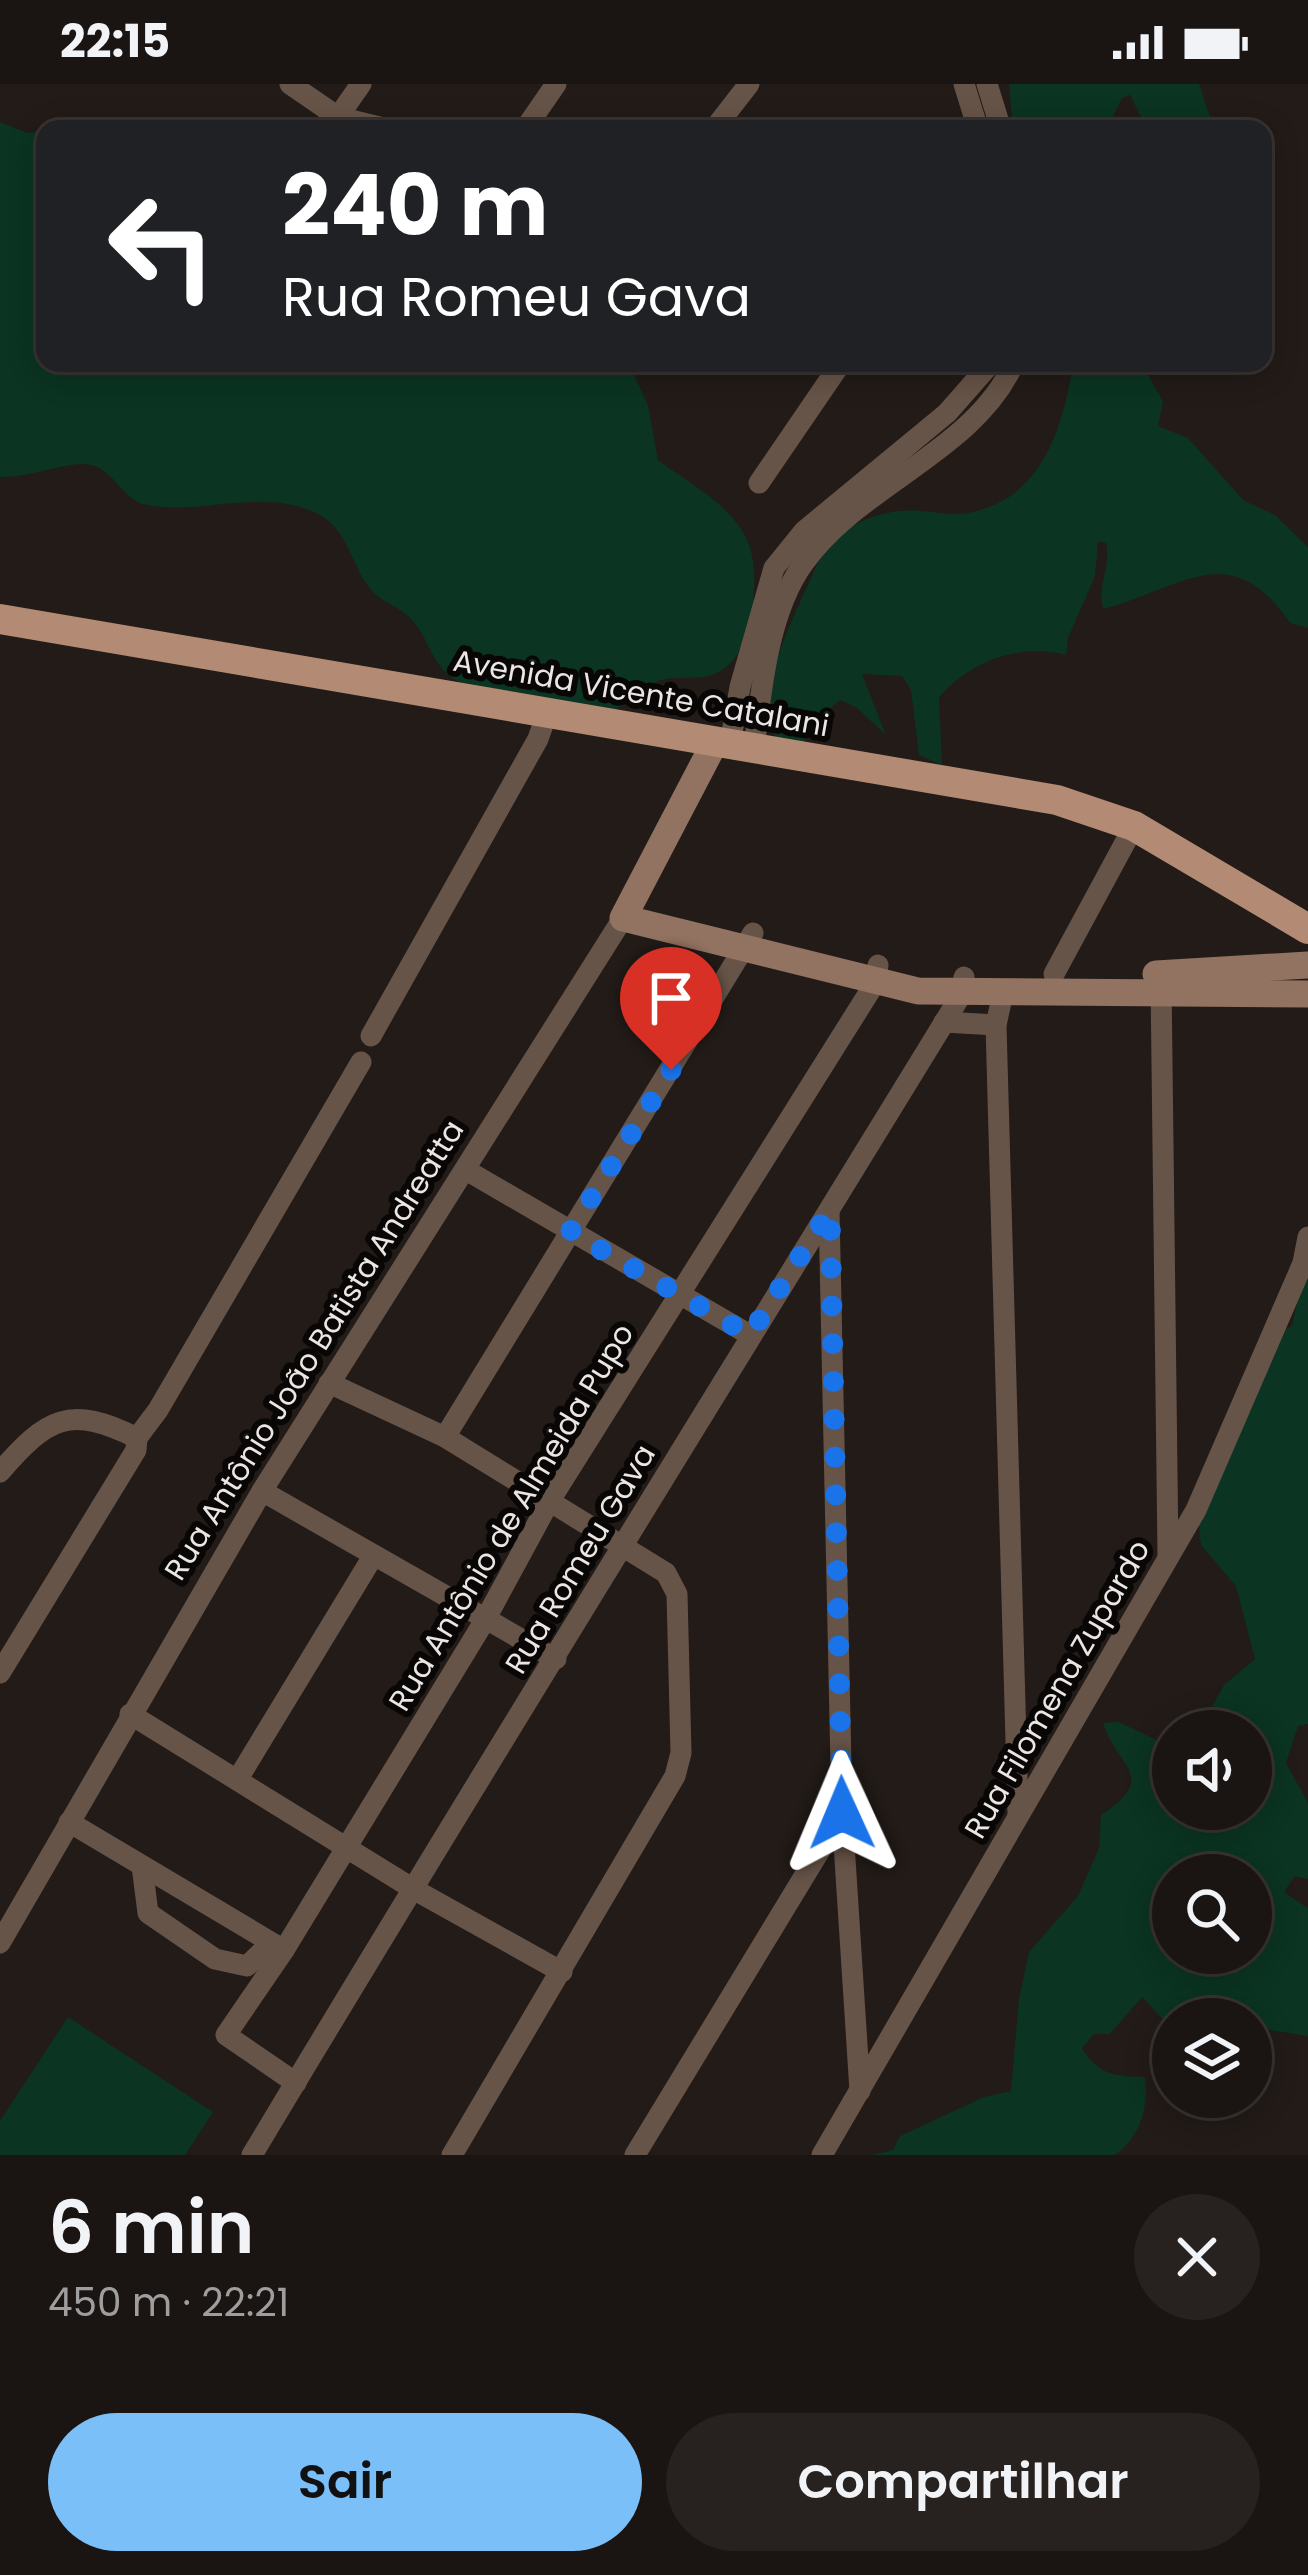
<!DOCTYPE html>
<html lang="pt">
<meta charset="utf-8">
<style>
body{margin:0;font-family:Poppins,sans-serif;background:#272120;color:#f1f3f6;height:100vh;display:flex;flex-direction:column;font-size:45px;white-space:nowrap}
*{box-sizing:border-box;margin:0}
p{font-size:39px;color:#9f9e9f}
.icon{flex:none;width:66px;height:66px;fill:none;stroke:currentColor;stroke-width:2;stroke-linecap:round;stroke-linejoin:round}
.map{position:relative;height:2071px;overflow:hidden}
.drawer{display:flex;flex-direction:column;background:#1a1412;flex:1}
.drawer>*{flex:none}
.top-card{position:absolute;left:36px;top:36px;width:1236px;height:252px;border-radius:24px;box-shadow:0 6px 30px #0003,0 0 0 3px #383332;background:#202124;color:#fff;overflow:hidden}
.tools{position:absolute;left:1152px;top:1626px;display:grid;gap:24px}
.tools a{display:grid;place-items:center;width:120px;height:120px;border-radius:50%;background:#1a1412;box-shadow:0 6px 30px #0003,0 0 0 3px #383332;font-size:60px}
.pin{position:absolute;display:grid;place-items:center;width:102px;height:102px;color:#fff;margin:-123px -51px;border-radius:50% 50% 50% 0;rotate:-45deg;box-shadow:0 0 12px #0007}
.pin .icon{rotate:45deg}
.me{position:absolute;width:132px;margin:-66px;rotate:359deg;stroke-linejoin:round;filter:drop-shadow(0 0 9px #0008)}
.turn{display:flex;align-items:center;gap:42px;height:252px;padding:0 48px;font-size:54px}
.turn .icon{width:156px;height:156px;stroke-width:2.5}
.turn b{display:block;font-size:84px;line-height:102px}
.round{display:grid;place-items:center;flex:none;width:126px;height:126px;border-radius:63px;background:#272120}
.overview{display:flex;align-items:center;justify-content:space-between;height:204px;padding:0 48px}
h1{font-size:72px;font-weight:600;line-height:90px}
.button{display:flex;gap:24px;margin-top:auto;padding:24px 48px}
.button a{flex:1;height:138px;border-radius:72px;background:#7abff8;color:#111;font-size:48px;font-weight:600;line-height:138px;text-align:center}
.button a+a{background:#272120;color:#f1f3f6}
.status{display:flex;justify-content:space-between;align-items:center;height:84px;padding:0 60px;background:#1a1412;direction:ltr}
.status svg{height:33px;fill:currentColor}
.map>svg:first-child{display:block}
</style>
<div class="status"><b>22:15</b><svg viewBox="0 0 49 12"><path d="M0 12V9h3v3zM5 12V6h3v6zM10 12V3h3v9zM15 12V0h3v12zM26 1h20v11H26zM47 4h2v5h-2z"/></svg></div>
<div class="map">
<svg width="1308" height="2071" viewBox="0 0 1308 2071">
<rect width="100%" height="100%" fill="#221b18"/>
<g fill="#0b3422" fill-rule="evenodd">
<polygon points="1009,0 1199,0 1214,45 1147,45 1130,11 1122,14 1107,45 1013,45"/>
<path d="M0,38l28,11 17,-3v233h583l20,42 10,55c42,31 95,55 96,112 1,38 -4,96 -50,105 -14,2 -32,-1 -46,4 -22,8 -36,33 -63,35 -23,1 -122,-24 -141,-37 -22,-14 -25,-40 -42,-59 -9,-11 -26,-16 -37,-26 -24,-24 -25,-64 -57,-80 -57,-28 -112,2 -171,-9 -28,-5 -33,-42 -66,-41 -28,2 -53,14 -81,13z"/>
<path d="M1096,279h45l22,38 -5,25 30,12 55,62 32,15 33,32v81l-18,-5c-59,-87 -108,-35 -186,-14 -9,-18 8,-44 2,-66l-8,-1 -3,34 -27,62 -2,17c-48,-12 -95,6 -127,42l3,68 -23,-10 -8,-65 -9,-14 -40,-2 24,61 -29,-27 -17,-8c-18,12 -19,31 -39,43l-24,-3c-30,-55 31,-143 48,-197 30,-21 58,-35 96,-32 15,1 33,5 47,2 72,-14 92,-78 104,-141z"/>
<path d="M1308,1196v444l-10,2 -12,37 22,40v76l-13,-3 -11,16 24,16v128l-57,-9v-8h-78v11l-31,-33 -32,37h-16l-12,14c17,29 37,28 63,29 4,31 -5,60 -30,78h-244l22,-5 7,-14 84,-39 27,-6 8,-92 10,-47 49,-56 21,-48 2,-33c59,-39 16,-47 2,-92l16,-1 54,26v61h78v-78h-52l25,-46 31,-26 -19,-73 -35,-41 -4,-32 78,-178 17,-9 7,-34zM1173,1791h78v78h-78z"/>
<polygon points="68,1933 213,2028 185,2071 0,2071 0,2037"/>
</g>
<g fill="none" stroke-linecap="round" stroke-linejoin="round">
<g stroke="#675448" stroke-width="21">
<polyline points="290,0 338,33 388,45"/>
<polyline points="964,0 978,45"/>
<polyline points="987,0 1001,45"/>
<polyline points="338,33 361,0"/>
<polyline points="525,45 556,0"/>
<polyline points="714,45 749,0"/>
<polyline points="759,399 841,279"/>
<polyline points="730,660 740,603 774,484 804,447 947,329 991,279"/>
<path d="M754,665c7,-58 14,-136 49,-185 55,-79 171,-112 211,-201"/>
<polyline points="1054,890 1134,742"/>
<polyline points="1161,897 1168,1472"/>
<polyline points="1003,909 996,941 1018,1729"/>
<polyline points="944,938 996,941"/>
<polyline points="371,952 538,655 547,629"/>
<polyline points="466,1086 750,1251"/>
<polyline points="829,1127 842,1729 860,2007"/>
<polyline points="329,1299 445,1353 666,1489 677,1510 681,1669 675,1692 452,2071"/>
<polyline points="445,1353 753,849"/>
<polyline points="137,1354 158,1326 361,978"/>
<path d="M0,1388c47,-54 69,-68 137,-34l-1,12 -136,223"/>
<polyline points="262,1407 556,1575"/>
<polyline points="130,1630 415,1806 562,1888"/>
<polyline points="239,1693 372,1474"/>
<polyline points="69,1738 284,1866"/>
<polyline points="142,1782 148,1829 215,1875 247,1882 271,1859"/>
<polyline points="0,1859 262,1407 623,834"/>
<polyline points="296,1999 226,1951 284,1866 485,1536 549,1418 875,899 878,881"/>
<path d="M252,2071c233,-389 472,-773 709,-1160l3,-18"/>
<polyline points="635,2071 842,1730"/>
<polyline points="822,2071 1196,1426 1303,1179 1308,1153"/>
</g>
<g stroke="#927260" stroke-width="27">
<polyline points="715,658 623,834 918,907 1308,910"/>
<polyline points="1156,890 1308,881"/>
</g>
<polyline stroke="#b38a73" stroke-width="30" points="0,535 1057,716 1134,742 1308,845"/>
</g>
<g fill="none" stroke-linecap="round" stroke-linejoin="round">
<polyline stroke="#1a73e8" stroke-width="21" stroke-dasharray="0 37.8" points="671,986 570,1148 750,1251 830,1126 842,1729"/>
</g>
<g text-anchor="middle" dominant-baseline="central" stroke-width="12" stroke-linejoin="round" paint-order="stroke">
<g font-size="30" fill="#ebe6e4" stroke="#090706">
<text transform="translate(641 609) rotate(10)">Avenida Vicente Catalani</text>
<text transform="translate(314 1266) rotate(-58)">Rua Antônio João Batista Andreatta</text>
<text transform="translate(511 1433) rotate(-59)">Rua Antônio de Almeida Pupo</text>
<text transform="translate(580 1475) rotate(-59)">Rua Romeu Gava</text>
<text transform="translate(1057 1605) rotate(-60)">Rua Filomena Zupardo</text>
</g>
</g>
</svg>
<div class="tools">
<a><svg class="icon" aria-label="sound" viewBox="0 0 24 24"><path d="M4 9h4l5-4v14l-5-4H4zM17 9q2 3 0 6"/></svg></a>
<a><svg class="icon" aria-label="search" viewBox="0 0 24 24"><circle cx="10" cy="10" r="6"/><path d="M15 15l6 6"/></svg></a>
<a><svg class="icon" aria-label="layers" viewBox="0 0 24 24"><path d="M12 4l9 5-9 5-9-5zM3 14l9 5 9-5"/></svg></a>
</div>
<div class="pin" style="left:671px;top:986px;background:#d93025"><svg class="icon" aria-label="arrive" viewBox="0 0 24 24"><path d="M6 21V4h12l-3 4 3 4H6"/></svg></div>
<svg class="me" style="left:842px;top:1729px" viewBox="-20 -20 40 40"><path d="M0-17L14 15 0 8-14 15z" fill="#1a73e8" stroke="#fff" stroke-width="4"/></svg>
<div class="top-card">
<div class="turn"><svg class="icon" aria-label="left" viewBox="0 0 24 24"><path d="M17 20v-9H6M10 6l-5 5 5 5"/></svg><div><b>240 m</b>Rua Romeu Gava</div></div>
</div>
</div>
<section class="drawer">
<div class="overview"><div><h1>6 min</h1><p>450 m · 22:21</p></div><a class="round"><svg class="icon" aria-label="close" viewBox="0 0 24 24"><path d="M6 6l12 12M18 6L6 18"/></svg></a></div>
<div class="button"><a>Sair</a><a>Compartilhar</a></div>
</section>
